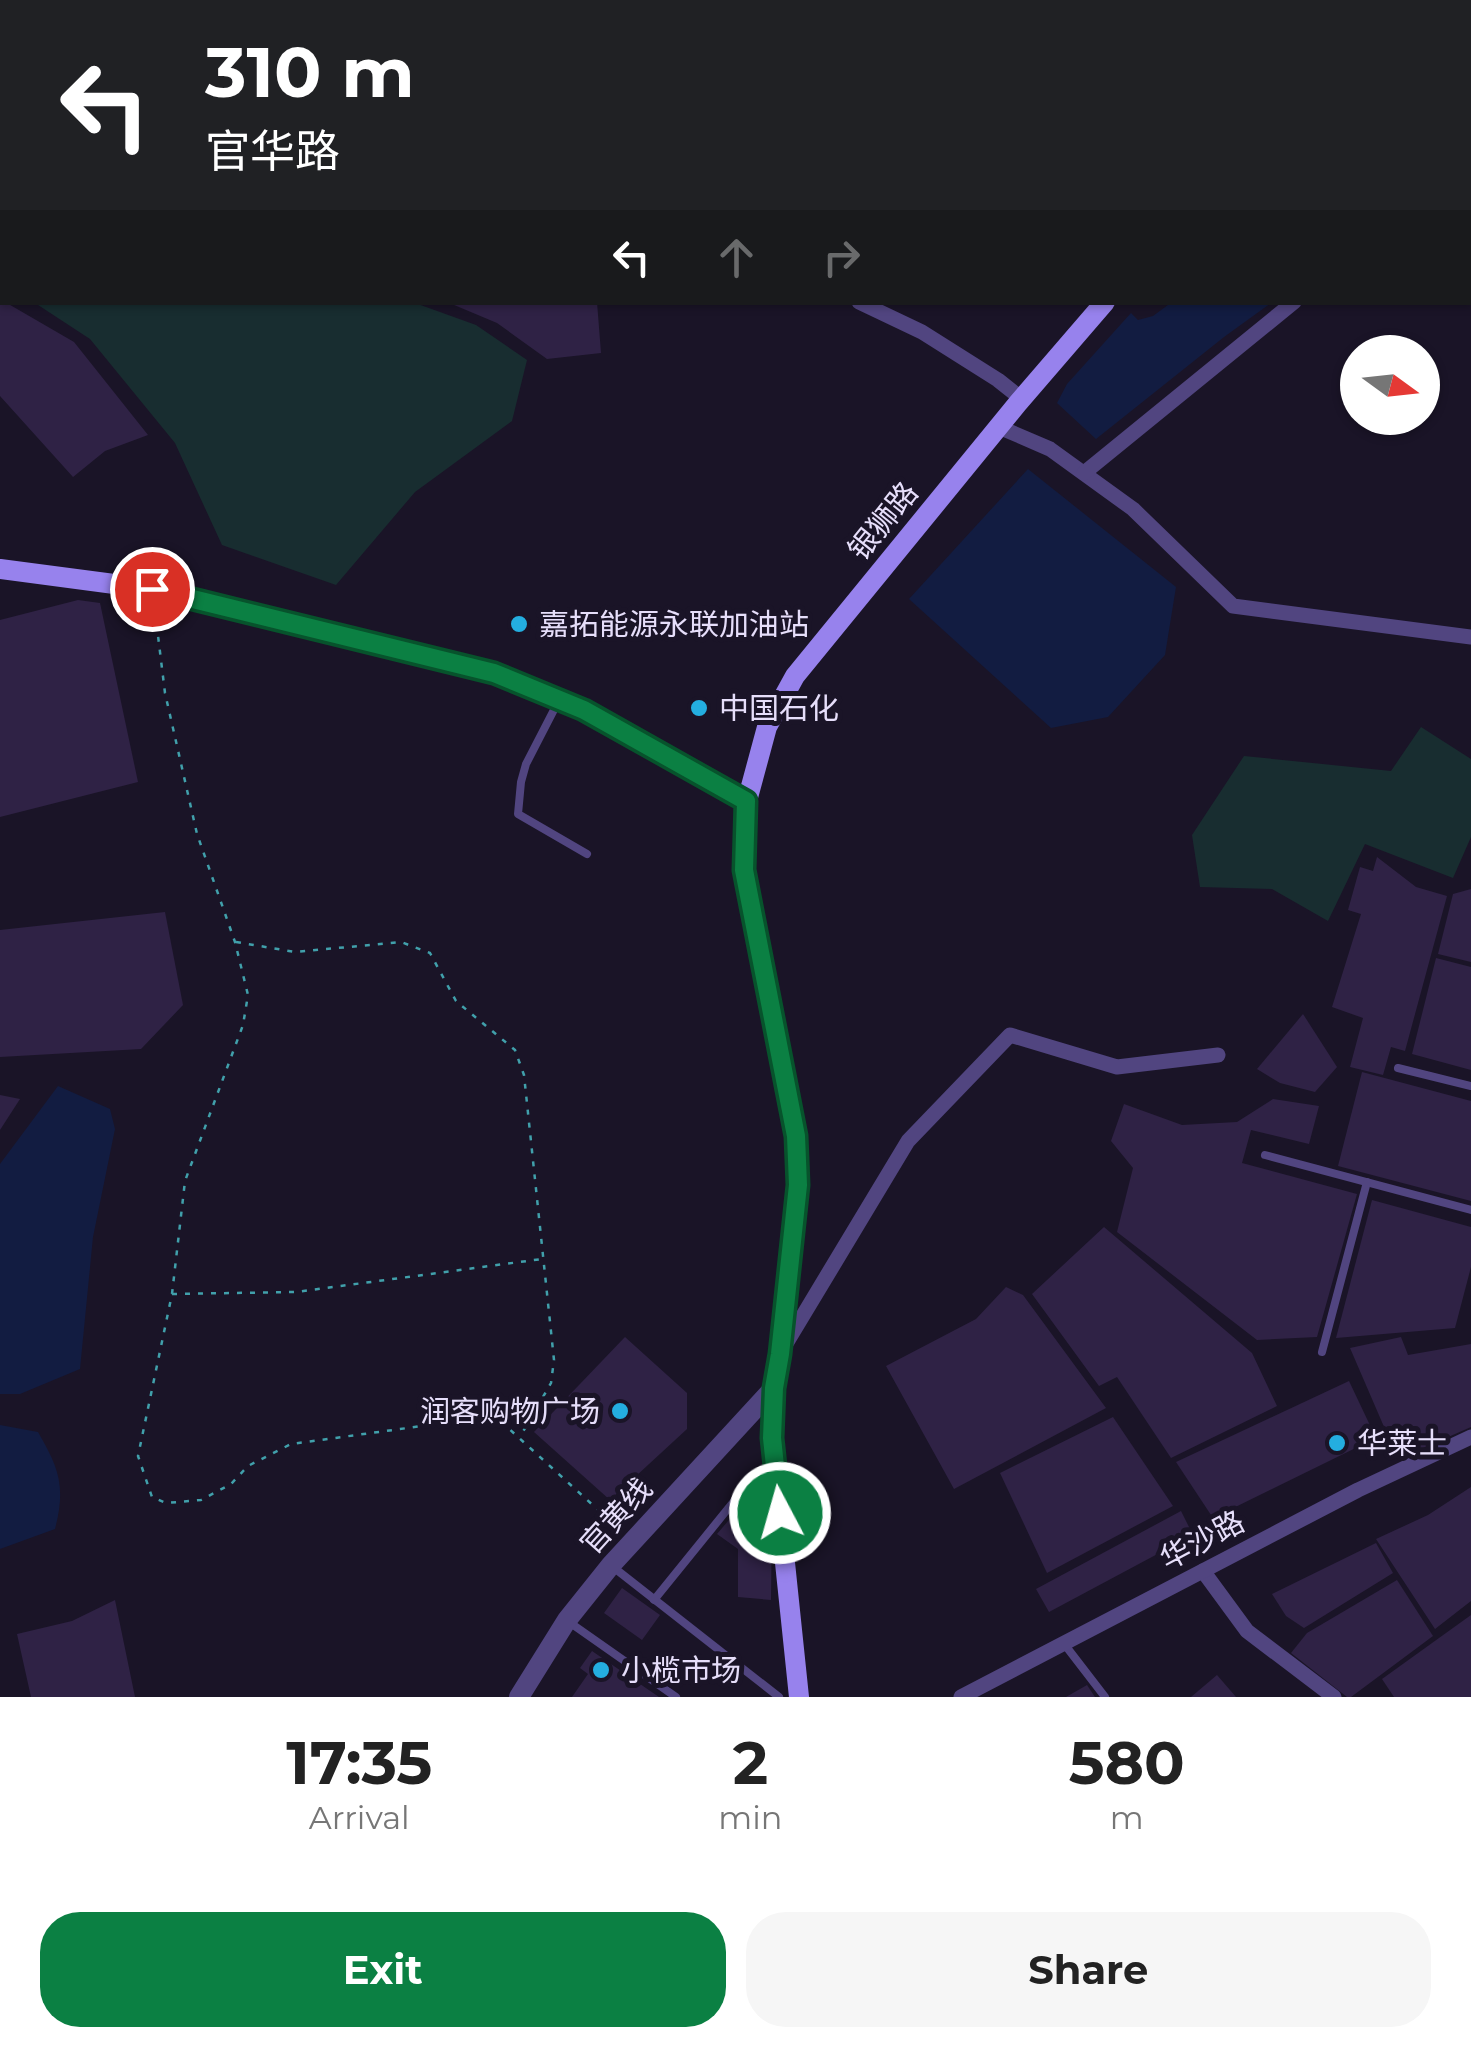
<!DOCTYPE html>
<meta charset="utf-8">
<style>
body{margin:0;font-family:Montserrat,"Noto Sans SC",sans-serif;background:#f6f6f6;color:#222;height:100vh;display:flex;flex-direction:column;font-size:38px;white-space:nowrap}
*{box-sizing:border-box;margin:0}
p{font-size:32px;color:#767676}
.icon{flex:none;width:55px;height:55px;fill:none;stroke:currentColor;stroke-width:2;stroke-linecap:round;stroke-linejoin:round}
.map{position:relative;height:1697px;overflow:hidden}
.sheet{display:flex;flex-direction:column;background:#fff;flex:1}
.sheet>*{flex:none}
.hud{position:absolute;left:0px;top:0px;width:1472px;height:305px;box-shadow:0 2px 8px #0004;background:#202124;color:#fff;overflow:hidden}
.needle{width:65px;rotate:105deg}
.tools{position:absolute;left:1340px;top:335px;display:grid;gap:20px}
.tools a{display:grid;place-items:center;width:100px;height:100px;border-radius:50%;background:#fff;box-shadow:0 2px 8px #0004;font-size:50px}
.pin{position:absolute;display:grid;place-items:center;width:85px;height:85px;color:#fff;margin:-42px;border:5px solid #fff;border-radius:50%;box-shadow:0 2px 10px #0007}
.me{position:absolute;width:110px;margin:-55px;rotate:354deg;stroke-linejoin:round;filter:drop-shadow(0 0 8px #0008)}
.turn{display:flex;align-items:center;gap:35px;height:210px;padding:0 40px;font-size:45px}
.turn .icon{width:130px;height:130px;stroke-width:2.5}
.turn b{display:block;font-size:70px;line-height:85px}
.lanes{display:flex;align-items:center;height:95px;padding:0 40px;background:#0003;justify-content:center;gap:50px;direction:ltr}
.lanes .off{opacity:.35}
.eta{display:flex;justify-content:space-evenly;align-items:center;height:170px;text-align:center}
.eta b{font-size:60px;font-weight:700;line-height:70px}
.button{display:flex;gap:20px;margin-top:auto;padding:20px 40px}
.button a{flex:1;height:115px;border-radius:40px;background:#0b8043;color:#fff;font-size:40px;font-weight:700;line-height:115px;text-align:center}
.button a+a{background:#f6f6f6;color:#222}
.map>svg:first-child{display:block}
</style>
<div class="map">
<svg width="1471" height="1697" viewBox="0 0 1471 1697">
<rect width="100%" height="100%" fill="#1a1427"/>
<g fill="#182d30">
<polygon points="35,303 415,303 476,325 527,360 512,421 415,492 336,585 222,545 175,443 90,339"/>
<polygon points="1421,727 1471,759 1471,837 1453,878 1365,844 1328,921 1272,889 1200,887 1192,835 1244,756 1391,771"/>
</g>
<g fill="#121c41">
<polygon points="1172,302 1271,303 1224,337 1096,439 1057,403 1067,384 1131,313 1138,320 1153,316"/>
<polygon points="1028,469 1176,587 1165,655 1108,717 1051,728 909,599"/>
<polygon points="58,1086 110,1109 115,1129 93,1237 80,1369 20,1394 0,1394 0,1164"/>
<path d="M0,1425l38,7c21,36 28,55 17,97l-55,20z"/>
</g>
<g fill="#2f2245">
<polygon points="0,302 5,302 74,342 148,435 105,451 73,477 0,396"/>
<polygon points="447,302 597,302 601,353 547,359 497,323"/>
<polygon points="78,600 100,603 138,782 0,817 0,620"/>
<polygon points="1377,857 1416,887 1447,896 1405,1051 1391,1047 1383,1075 1350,1067 1363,1018 1332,1007 1361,914 1348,910 1360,867 1373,871"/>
<polygon points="1471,889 1471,962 1438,954 1453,894"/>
<polygon points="165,912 183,1005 141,1049 0,1057 0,930"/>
<polygon points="1436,958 1471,967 1471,1070 1412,1054"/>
<polygon points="1303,1014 1337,1067 1315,1092 1280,1083 1257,1069"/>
<polygon points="1362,1072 1471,1101 1471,1201 1338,1166"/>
<polygon points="0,1095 20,1099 0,1130"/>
<polygon points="1273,1099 1319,1106 1309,1144 1251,1130 1242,1163 1357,1194 1317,1337 1257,1340 1117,1232 1133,1168 1111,1141 1124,1104 1182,1125 1237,1122"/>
<polygon points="1372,1200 1471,1227 1471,1267 1455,1328 1336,1338"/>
<polygon points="1104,1227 1252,1353 1277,1406 1171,1458 1117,1377 1099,1386 1032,1294"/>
<polygon points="1006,1287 1023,1295 1106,1408 954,1489 886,1366 976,1319"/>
<polygon points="625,1337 687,1393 687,1429 610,1500 534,1432"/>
<polygon points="1401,1337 1408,1355 1471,1344 1471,1427 1414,1452 1407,1437 1391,1443 1350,1348"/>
<polygon points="1349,1381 1376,1438 1213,1518 1176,1462"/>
<polygon points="1113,1417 1173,1506 1047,1573 1000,1473"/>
<polygon points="1471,1487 1471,1601 1435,1629 1376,1539 1428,1515"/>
<polygon points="739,1508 772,1517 771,1600 738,1597 738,1549 717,1534"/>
<polygon points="1181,1511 1193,1535 1049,1612 1036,1589"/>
<polygon points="1376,1543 1393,1573 1304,1628 1286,1616 1272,1594"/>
<polygon points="1397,1580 1433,1636 1351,1697 1347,1697 1291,1653 1307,1633"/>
<polygon points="622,1588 660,1615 642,1640 604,1613"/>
<polygon points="115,1600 135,1697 31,1697 17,1634 72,1621"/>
<polygon points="1471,1615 1471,1697 1394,1697 1382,1679"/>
<polygon points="592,1651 659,1697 572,1697 588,1674 580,1668"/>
<polygon points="1217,1675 1236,1697 1191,1697"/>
<polygon points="1087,1685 1095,1697 1066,1697"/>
</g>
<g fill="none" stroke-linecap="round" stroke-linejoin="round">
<g stroke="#41a0ab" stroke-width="2.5" stroke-dasharray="5 8" stroke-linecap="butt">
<polyline points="155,611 165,693 197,834 235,942 248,995 243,1025 185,1181 172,1294 138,1456 152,1497 166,1503 201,1500 231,1484 248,1466 291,1444 495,1416 619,1529"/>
<polyline points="236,942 295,952 401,942 430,953 456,1001 515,1050 524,1075 554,1360 551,1383 520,1437"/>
<polyline points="172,1294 296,1292 542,1259"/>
</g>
<g stroke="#514580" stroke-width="8">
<polyline points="558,702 526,764 521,782 518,814 587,854"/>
<polyline points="1398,1068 1471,1086"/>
<polyline points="1265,1155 1471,1210"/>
<polyline points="1322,1352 1367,1182"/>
<polyline points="613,1567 779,1697"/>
<polyline points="654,1600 735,1500 775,1512"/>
<polyline points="569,1622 676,1697"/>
<polyline points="1065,1645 1105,1697"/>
</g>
<g stroke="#514580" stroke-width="15">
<polyline points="243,2 243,0"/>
<polyline points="647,2 649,0"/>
<polyline points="0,245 2,243"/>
<polyline points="1470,274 1471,274"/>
<polyline points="859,302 922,332 998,380 1022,399"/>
<polyline points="999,427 1050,449 1133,509 1233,606 1471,637"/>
<polyline points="1084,473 1294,302"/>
<polyline points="781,1352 908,1141 1010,1035 1117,1067 1218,1055"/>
<polyline points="1203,1571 1247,1631 1334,1697"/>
<polyline points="961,1697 1358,1490 1471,1437"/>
</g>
<polyline stroke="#514580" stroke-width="20" points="519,1697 567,1620 611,1565 774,1388"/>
<g stroke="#9782ed" stroke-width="20">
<polyline points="1361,2 1363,0"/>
<polyline points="0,569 152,589 494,673 585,710 747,801"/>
<polyline points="799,1697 772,1438 774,1388 780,1353 799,1185 796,1136 744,870 747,801 767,727 795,676 1018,403 1105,302"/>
</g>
</g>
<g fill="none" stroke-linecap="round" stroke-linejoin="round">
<defs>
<polyline id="route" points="152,589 494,673 584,710 746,801 744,870 796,1136 798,1185 780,1354 774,1388 772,1438 780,1513"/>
</defs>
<use href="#route" stroke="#07532c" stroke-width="25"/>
<use href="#route" stroke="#0b8043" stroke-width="18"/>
</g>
<g fill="#24aee0" stroke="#1a1427" stroke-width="4">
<circle cx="519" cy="624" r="10"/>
<circle cx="699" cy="708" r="10"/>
<circle cx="620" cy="1411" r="10"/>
<circle cx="1337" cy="1443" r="10"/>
<circle cx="601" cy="1670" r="10"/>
</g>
<g text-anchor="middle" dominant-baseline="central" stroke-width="10" stroke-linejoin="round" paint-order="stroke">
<g font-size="30" fill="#e6defa" stroke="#1a1427">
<text transform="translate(883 521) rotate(-51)">银狮路</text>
<text transform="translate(616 1516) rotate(-48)">官黄线</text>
<text transform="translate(1202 1540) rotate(-28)">华沙路</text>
</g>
<g font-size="30" fill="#e6defa" stroke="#1a1427" text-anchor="start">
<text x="539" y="624">嘉拓能源永联加油站</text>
<text x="719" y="708">中国石化</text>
<text x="600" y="1411" text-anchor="end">润客购物广场</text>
<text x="1357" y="1443">华莱士</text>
<text x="621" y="1670">小榄市场</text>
</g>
</g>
</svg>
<div class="tools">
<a><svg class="needle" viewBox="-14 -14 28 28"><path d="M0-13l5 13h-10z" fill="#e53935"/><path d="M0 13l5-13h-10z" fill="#767676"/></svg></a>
</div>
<div class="pin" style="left:152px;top:589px;background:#d93025"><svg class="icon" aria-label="arrive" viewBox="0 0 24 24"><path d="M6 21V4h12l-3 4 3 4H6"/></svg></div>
<svg class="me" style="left:780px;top:1513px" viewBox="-20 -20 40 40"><circle r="17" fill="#0b8043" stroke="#fff" stroke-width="3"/><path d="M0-11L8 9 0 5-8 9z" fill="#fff"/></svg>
<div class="hud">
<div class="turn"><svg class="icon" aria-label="left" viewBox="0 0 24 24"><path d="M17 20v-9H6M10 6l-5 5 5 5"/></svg><div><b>310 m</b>官华路</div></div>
<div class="lanes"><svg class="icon" aria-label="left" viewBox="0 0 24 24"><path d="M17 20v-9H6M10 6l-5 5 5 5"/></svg><svg class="icon off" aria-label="ahead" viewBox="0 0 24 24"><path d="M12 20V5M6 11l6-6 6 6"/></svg><svg class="icon off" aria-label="right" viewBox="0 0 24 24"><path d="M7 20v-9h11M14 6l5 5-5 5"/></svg></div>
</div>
</div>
<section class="sheet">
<div class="eta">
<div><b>17:35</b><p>Arrival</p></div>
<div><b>2</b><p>min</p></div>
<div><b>580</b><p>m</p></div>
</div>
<div class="button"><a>Exit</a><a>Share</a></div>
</section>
